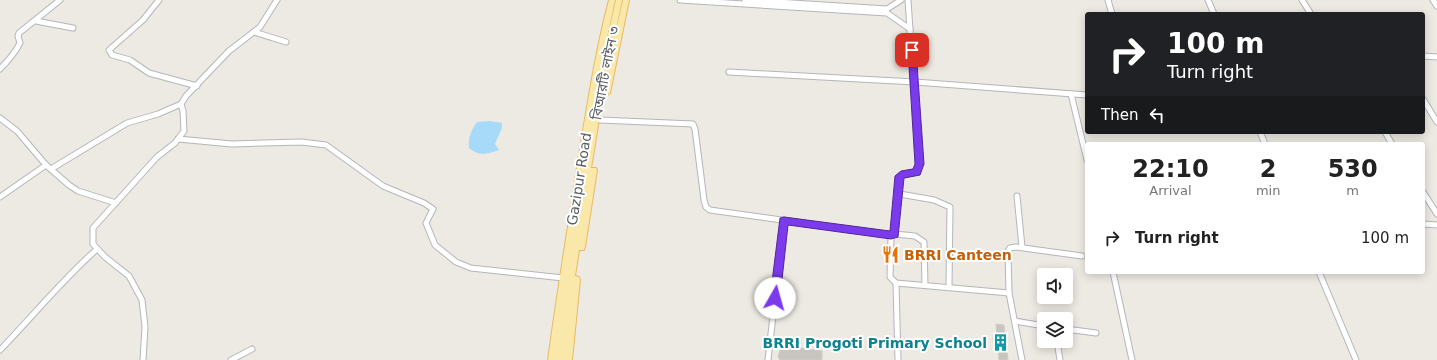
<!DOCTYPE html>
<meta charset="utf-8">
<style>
body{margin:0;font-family:"DejaVu Sans","Noto Sans Bengali",sans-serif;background:#f6f6f6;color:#222;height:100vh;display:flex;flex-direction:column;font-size:15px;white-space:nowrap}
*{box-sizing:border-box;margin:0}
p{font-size:13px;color:#767676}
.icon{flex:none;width:22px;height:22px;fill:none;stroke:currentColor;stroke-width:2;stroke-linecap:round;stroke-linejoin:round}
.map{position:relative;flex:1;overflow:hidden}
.drawer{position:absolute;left:1085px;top:142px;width:340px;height:132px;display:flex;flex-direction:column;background:#fff;border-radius:4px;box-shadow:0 2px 10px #0003}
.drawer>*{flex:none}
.banner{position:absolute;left:1085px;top:12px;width:340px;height:122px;border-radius:4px;box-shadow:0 2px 10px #0003;background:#202124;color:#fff;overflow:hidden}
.tools{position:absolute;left:1037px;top:268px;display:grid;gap:8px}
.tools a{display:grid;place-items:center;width:36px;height:36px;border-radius:4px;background:#fff;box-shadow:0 2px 10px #0003;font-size:20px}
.pin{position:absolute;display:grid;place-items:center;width:34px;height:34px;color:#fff;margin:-17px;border-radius:8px;box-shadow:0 2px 6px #0006}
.me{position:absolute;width:44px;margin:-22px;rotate:7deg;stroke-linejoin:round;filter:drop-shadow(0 0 3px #0008)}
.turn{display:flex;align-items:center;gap:14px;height:84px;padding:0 16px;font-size:18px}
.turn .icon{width:52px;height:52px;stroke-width:2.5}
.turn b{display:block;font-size:28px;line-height:34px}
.then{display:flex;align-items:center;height:38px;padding:0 16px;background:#0003;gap:8px;font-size:15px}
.eta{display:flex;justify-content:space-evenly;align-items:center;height:68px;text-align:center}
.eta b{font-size:24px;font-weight:600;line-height:28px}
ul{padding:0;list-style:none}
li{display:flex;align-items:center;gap:12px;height:56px;padding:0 16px}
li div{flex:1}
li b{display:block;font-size:15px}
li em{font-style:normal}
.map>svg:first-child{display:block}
</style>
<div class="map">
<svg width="1437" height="360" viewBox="0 0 1437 360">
<rect width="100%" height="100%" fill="#edeae3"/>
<path fill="#a7daf9" d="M490,121l12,2v5l-7,16 4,6c-12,4 -19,7 -30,-2 -1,-10 2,-18 8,-26z"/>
<g fill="#c8c5c0" stroke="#d1ccc2">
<polygon points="996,324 1004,325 1008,360 999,360 998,348 994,347 993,337 997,338"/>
<polygon points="789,346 822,351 822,360 780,360 778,357 780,350 785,347"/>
</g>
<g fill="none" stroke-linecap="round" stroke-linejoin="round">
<defs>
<g id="minor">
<polyline points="159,0 143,20 109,50 112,55 130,60 149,73 197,86"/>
<polyline points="680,0 887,13 910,29"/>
<polyline points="745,0 887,9 901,0"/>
<polyline points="1108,0 1112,14"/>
<polyline points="1208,0 1214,14"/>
<polyline points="1302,0 1311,14"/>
<polyline points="1433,0 1437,6"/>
<polyline points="36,21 73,28"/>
<polyline points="254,32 286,42"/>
<polyline points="1423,56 1437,57"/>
<path d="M0,69c8,-8 15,-16 20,-26l-2,-7 1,-3 41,-33"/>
<polyline points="729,72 915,82 1087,95"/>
<polyline points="1071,94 1087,160"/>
<polyline points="1423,99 1437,122"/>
<polyline points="0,118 17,131 46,165 69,185 78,191 116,203"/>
<polyline points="600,120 693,124 695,129 704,200 706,207 710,210 891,235 890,277 896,283 1009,293"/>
<polyline points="1260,132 1265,144"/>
<polyline points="1385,132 1392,144"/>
<polyline points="178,139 232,144 302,142 326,145 383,186 424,203 433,209 426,223 435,245 456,262 471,268 563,278"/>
<polyline points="51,169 127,123 158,114 181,104"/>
<polyline points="1423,192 1437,214"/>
<polyline points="900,194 934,200 950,207 949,287"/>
<polyline points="1017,196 1022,247"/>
<polyline points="0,197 46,165"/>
<polyline points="1423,224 1437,225"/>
<polyline points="895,234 915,236 924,242 925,285"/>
<polyline points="891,235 895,234 900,176 916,172 919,164 908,0"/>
<polyline points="1113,272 1132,360"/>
<polyline points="1319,272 1356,360"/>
<polyline points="896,283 898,360"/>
<polyline points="1015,321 1044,326"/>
<polyline points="1066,329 1096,333"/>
<polyline points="1057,341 1060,360"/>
<path d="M0,350c33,-34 62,-70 97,-101"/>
<polyline points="143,360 145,327 142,300 129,276 105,257 93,244 93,228 157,157 175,143 184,131 183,111 181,104 186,96 229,51 260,27 277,0"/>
<polyline points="231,360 252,349"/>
<polyline points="768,360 784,220"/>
<polyline points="1022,360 1009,293 1008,251 1010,248 1016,247 1082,256"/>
</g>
<path id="primary" d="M609,0h6l-15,71 16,-71h6l-9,44 10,-44h6l-19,93 -4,3 -3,-1 -12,73h5l1,2 -12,77 -1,3h-5l-4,26 4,1 1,3 -8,80h-24c9,-66 20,-133 30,-199 9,-54 17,-108 31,-161z"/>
</defs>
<use href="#minor" stroke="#b4b6ba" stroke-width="7"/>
<use href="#primary" stroke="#e8ba61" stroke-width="2"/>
<use href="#minor" stroke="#fff" stroke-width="5"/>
<use href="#primary" fill="#fae8ab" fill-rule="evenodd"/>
</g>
<polygon fill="#7c3aed" stroke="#51269a" points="909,48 912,48 916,50 924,164 920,175 904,178 898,237 891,239 788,225 780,298 778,301 775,302 771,301 770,298 780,218 784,217 890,231 895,176 901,171 913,169 915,164 908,50"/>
<defs>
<symbol id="restaurant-bare" viewBox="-9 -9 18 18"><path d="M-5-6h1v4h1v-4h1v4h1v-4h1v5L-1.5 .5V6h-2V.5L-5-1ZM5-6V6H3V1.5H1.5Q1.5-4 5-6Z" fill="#e8710a" stroke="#fff" stroke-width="2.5" paint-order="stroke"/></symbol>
<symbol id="building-bare" viewBox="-9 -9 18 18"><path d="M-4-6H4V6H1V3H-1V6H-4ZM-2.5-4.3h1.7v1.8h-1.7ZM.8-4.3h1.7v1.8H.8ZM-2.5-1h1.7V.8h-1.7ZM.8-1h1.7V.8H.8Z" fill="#0f9aa8" stroke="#fff" stroke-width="2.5" paint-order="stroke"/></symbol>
</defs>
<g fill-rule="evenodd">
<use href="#restaurant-bare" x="878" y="242" width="25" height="25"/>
<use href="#building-bare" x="988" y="330" width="25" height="25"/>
</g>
<g text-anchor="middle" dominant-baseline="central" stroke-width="4" stroke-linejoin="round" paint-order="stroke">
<g font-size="14" fill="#5b5f63" stroke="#fff">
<text transform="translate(605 73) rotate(-79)">বিআরটি লাইন ৩</text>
<text transform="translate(579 179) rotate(-81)">Gazipur Road</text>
</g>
<g font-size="14" font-weight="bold" fill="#c56008" stroke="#fff" text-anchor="start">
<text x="904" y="255">BRRI Canteen</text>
</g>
<g font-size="14" font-weight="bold" fill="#0d838f" stroke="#fff" text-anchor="end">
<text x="987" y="343">BRRI Progoti Primary School</text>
</g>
</g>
</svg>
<div class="tools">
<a><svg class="icon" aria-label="sound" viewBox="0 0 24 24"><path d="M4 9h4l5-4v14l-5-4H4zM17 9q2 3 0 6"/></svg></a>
<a><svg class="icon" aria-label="layers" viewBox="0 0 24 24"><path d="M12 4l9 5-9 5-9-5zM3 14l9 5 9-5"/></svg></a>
</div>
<div class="pin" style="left:912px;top:50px;background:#d93025"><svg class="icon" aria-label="arrive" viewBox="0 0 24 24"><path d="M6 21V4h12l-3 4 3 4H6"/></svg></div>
<svg class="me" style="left:775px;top:298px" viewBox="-20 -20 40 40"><circle r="19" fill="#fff"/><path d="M0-13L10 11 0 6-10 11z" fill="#7c3aed"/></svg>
<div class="banner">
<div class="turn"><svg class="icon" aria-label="right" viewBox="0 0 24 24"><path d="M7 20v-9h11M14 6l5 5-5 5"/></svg><div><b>100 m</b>Turn right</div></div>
<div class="then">Then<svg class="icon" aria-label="left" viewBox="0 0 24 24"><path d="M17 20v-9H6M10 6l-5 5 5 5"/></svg></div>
</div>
<section class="drawer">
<div class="eta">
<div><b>22:10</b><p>Arrival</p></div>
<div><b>2</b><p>min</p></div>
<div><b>530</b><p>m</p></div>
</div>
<ul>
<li><svg class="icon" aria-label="right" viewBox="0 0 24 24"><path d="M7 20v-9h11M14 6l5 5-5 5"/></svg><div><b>Turn right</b></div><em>100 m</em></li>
</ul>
</section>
</div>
